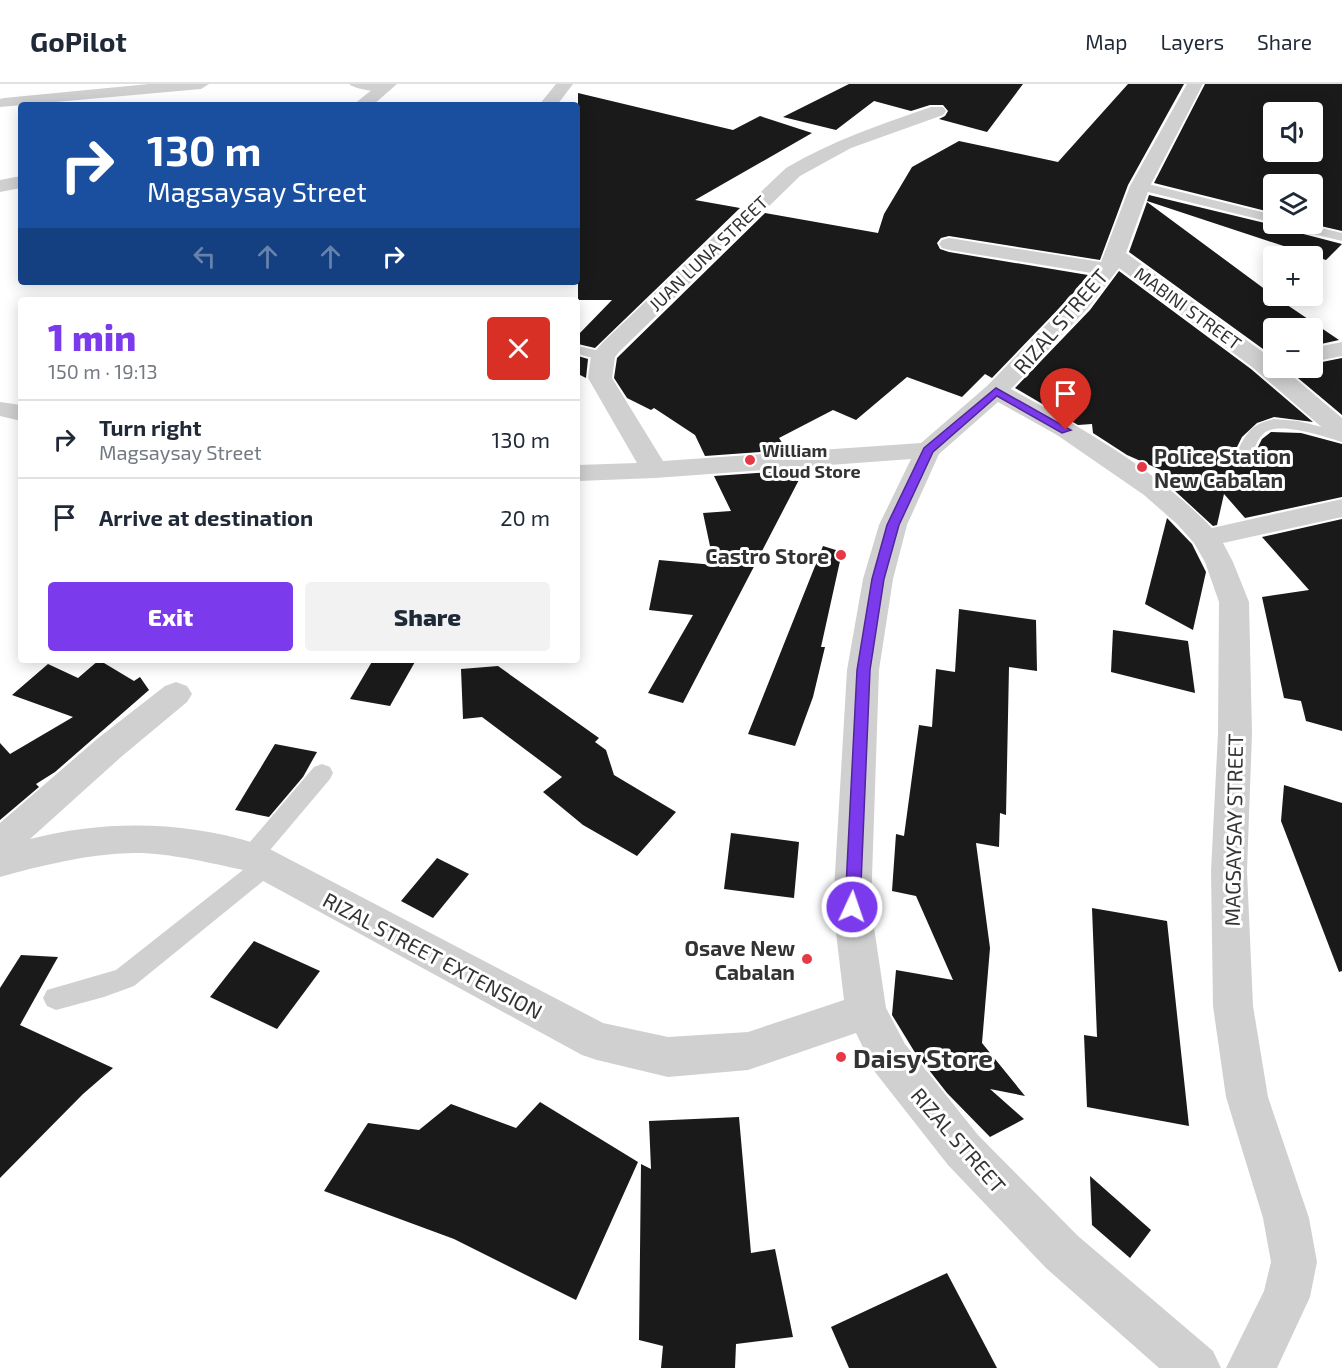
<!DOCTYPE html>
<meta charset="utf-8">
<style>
body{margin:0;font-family:"Exo 2",sans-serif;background:#f2f2f3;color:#1f2937;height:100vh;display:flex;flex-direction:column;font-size:22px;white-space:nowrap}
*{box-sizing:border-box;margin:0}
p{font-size:20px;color:#747a83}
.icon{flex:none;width:33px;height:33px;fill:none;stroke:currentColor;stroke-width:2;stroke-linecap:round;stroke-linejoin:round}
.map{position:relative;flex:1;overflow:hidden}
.panel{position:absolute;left:18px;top:213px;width:562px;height:366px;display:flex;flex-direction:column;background:#fff;border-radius:6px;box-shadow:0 3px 15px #0003}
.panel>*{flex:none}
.top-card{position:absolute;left:18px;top:18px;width:562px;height:183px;border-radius:6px;box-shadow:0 3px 15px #0003;background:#1a4fa0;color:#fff;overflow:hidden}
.fabs{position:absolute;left:1263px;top:18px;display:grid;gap:12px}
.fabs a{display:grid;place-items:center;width:60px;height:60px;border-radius:6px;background:#fff;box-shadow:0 3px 15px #0003;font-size:30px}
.pin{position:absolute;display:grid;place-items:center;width:51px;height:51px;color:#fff;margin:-62px -26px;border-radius:50% 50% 50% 0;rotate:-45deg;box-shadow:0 0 6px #0007}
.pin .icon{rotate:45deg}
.me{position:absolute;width:66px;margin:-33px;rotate:3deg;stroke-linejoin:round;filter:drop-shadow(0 0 4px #0008)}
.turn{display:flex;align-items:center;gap:21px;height:126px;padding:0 30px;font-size:27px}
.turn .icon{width:78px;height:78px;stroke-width:2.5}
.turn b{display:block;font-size:42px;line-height:51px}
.lanes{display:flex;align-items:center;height:57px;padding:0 30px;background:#0003;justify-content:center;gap:30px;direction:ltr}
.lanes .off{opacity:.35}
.round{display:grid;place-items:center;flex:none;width:63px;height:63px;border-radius:6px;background:#f2f2f3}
.summary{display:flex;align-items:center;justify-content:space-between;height:102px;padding:0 30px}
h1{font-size:36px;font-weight:800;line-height:45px;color:#7c3aed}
.cta{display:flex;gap:12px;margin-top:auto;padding:12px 30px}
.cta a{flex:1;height:69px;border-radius:6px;background:#7c3aed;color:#fff;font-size:24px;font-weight:800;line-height:69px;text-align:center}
.cta a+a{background:#f2f2f3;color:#1f2937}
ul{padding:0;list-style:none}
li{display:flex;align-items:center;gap:18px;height:78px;padding:0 30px;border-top:2px solid #e0e1e3}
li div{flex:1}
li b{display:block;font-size:22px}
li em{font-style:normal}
header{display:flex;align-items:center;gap:36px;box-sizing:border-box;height:84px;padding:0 30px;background:#fff;border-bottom:2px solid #e0e1e3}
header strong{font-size:28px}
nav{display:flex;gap:33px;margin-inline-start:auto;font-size:21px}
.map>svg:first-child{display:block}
</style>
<header>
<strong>GoPilot</strong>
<nav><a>Map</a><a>Layers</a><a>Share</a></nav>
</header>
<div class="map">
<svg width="1342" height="1284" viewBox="0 0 1342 1284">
<rect width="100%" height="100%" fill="#fff"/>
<g fill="#1a1a1a" fill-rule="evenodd">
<polygon points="849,0 1023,0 987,48 939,35 945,32 948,27 943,21 930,21 911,27 874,17 836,46 783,33"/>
<polygon points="1128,0 1184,0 1128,101 1100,176 949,152 941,154 937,159 940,165 949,168 1088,191 1070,213 992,294 985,290 962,313 907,293 856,336 833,326 779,354 787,366 705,372 695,351 654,324 651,326 627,314 614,294 617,274 621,270 765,129 878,149 884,130 912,83 959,57 1058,78"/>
<path d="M1205,0h137v147l-30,-7v-40h-38v29l-120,-30zM1274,28h38v40h-38z"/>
<polygon points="578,9 733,46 760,32 812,49 695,116 740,124 595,264 578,260 578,251 612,216 578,216"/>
<polygon points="1149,111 1273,141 1282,140 1284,145 1342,160 1326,176 1147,117"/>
<polygon points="1147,118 1274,212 1339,256 1312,262 1312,244 1274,244 1274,273 1129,168"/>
<polygon points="1119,187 1251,285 1313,338 1274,333 1257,339 1242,353 1231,375 1233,381 1249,381 1262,355 1271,348 1301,349 1342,360 1342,413 1245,434 1224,410 1217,441 1213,442 1174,406 1177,393 1127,371 1093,349 1092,340 1078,341 1015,304 1090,226"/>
<polygon points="578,272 588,275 586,294 578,290"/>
<polygon points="1342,274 1342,331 1286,284 1312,284 1312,280"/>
<polygon points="799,386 802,390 683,619 648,609 693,531 649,526 659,476 714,481 703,429 731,427 714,392"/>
<polygon points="1167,434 1192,460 1206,488 1193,546 1145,520"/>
<polygon points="1342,435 1342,647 1306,637 1301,617 1284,614 1262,513 1309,506 1262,453"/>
<polygon points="823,462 842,468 821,563 825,563 813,613 795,662 748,650"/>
<polygon points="959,525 1036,536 1037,587 1009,583 1006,731 1000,729 999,763 976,759 990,864 982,959 1025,1012 990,1005 1024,1035 990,1053 947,1009 914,967 892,931 896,886 953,896 916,812 892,807 896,750 904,752 919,641 932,643 936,585 955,588"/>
<polygon points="1113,546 1188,557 1195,609 1111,588"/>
<polygon points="99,576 134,597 140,593 149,606 55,688 36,700 39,703 0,736 0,659 10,670 73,633 12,611 48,580 78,594"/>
<polygon points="373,576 416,576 390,622 350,615"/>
<polygon points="498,582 599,654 595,658 606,666 614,691 676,728 637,772 583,741 543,708 562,693 482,633 463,635 461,585"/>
<polygon points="275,660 317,668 303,693 269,733 235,726"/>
<polygon points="1284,701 1342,719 1342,887 1339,888 1281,737"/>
<polygon points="731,749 799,758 794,814 724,805"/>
<polygon points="437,774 469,790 433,834 401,817"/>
<polygon points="1092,824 1167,837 1189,1042 1087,1023 1084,951 1097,953"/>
<polygon points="254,857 320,887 277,945 210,913"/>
<polygon points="21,871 58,873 20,941 113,984 83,1010 0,1094 0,904"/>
<polygon points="540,1018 638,1078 576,1216 454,1155 324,1107 368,1039 419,1046 451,1020 516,1044"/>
<polygon points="739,1033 751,1169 775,1165 793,1253 736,1260 735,1284 661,1284 663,1262 639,1256 641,1080 651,1085 649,1037"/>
<polygon points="1090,1092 1151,1146 1130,1174 1092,1141"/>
<polygon points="947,1189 997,1284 849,1284 831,1243"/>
</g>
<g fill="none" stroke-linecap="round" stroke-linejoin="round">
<g fill="#d0d0d0" fill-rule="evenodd">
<path d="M349,0h30l11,4c-8,6 -33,2 -41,-4z"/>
<polygon points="1140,98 1274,131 1274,139 1136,105 1134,102"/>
<polygon points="1284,140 1304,140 1342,149 1342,157 1285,143"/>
<polygon points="578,262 608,269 611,272 603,277 578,270"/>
<path d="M1274,335l24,2 44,11v10c-18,-5 -64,-22 -79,-8 -8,8 -10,21 -16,30h-12l-2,-4c12,-23 14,-35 41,-41z"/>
<polygon points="322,680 330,683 333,689 330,695 265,772 273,775 277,782 273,789 134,902 104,913 56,926 47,922 43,914 47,906 116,886 248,782 243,780 239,773 243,766 314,683"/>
</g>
<g fill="#d0d0d0" fill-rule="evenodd">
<polygon points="149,0 209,0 201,5 0,23 0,15 4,14"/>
<polygon points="379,0 397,0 373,21 353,21"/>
<polygon points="556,0 573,0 557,21 539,21"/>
<path d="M1187,0h16l-53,102 -24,67 148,107v8h9l59,50v22l-9,-3 -81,-70 -133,-99 -31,40 -77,81c71,39 144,80 201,139l130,-29v18l-119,26 10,19 16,40 3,131 -5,138 6,135 15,91 41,121 8,44 -7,35 -33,71h-51l38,-77 7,-29 -8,-44 -37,-121 -13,-91 -2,-135 7,-138 1,-131 -14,-40 -11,-19 -17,-19 -33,-29 -87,-60 -59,-33 -59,52 -32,71 -14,54 -14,91 -8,237 15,101 19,36 73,91 100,101 135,115 8,17h-62l-113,-100 -98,-103 -73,-93 -19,-39 -108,37 -80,7 -71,-17 -15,-5 -339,-185c-31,-7 -79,-18 -110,-17 -45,1 -90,12 -133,24v-54l97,-84 68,-53 11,-4 11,4 5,8 -5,8 -66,55 -91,82c76,-20 159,-18 234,7l339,177 65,14 80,-5 96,-32 -11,-93 14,-237 16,-91 16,-54 32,-66 -256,19 -77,3v-16l59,-2 -49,-85 3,-22 12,-14 183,-174c46,-27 95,-44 145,-61h12l3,4 -3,4 -92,33 -51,28 -181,176 -4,5 -3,21 51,83 258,-18 66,-57 85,-88 20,-25 -143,-23 -7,-2 -3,-4 3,-4 7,-2 152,24 29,-76z"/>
<polygon points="21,92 21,104 0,108 0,96"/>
<polygon points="1342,258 1342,272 1312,278 1312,264"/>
<polygon points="0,318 21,321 21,337 0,332"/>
</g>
</g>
<polygon fill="#7c3aed" stroke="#51269a" stroke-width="1.5" points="996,304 1071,346 1062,349 997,312 933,368 899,441 884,495 870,586 860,823 858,827 852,829 847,827 845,823 857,586 872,495 887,441 924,364"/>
<g fill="#e63946" stroke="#fff" stroke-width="2">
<circle cx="750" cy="376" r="6"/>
<circle cx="1142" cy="383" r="6"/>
<circle cx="841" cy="471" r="6"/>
<circle cx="807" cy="875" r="6"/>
<circle cx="841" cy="973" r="6"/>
</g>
<g text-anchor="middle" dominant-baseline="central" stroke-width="6" stroke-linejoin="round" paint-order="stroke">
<g font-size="18" fill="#333" stroke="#fff">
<text transform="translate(708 169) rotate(-44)">JUAN LUNA STREET</text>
<text transform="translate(1188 224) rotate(36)">MABINI STREET</text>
</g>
<g font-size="18" font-weight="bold" fill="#333" stroke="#fff" text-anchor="start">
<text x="762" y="366">William<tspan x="762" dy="21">Cloud Store</tspan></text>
</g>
<g font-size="21" fill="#333" stroke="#fff">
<text transform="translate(1060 237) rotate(-49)">RIZAL STREET</text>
<text transform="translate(1233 746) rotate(-89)">MAGSAYSAY STREET</text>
<text transform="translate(433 871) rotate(28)">RIZAL STREET EXTENSION</text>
<text transform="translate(959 1056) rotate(49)">RIZAL STREET</text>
</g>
<g font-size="21" font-weight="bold" fill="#333" stroke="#fff" text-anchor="end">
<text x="1154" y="371" text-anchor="start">Police Station<tspan x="1154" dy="24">New Cabalan</tspan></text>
<text x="829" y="471">Castro Store</text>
<text x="795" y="863">Osave New<tspan x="795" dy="24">Cabalan</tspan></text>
</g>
<g font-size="26" font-weight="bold" fill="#333" stroke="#fff" text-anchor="start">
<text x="853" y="973">Daisy Store</text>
</g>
</g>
</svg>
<div class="fabs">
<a><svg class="icon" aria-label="sound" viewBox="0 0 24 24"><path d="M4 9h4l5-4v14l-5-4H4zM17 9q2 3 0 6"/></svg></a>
<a><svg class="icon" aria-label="layers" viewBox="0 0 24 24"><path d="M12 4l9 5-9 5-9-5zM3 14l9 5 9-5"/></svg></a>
<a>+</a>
<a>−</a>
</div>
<div class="pin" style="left:1066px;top:346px;background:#d93025"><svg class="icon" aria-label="arrive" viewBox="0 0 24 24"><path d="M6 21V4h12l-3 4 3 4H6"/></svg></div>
<svg class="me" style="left:852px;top:823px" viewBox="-20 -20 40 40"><circle r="17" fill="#7c3aed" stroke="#fff" stroke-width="3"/><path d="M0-11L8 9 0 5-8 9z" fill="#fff"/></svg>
<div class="top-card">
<div class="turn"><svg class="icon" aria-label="right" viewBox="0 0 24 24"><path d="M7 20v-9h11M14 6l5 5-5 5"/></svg><div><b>130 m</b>Magsaysay Street</div></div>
<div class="lanes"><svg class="icon off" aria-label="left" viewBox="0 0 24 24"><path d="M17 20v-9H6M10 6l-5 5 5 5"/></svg><svg class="icon off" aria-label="ahead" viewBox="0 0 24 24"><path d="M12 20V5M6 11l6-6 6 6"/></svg><svg class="icon off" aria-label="ahead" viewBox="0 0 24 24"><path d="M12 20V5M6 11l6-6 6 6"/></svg><svg class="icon" aria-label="right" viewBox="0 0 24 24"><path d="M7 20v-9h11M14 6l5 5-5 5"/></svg></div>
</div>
<section class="panel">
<div class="summary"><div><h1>1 min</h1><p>150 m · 19:13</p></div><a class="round" style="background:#d93025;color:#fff"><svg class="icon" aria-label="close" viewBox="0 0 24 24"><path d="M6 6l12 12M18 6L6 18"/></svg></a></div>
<ul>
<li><svg class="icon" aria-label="right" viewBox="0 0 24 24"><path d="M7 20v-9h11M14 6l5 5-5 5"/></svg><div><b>Turn right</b><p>Magsaysay Street</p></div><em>130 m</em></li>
<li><svg class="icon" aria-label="arrive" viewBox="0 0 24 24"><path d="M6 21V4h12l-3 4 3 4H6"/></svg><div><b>Arrive at destination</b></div><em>20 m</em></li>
</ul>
<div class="cta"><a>Exit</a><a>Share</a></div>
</section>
</div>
